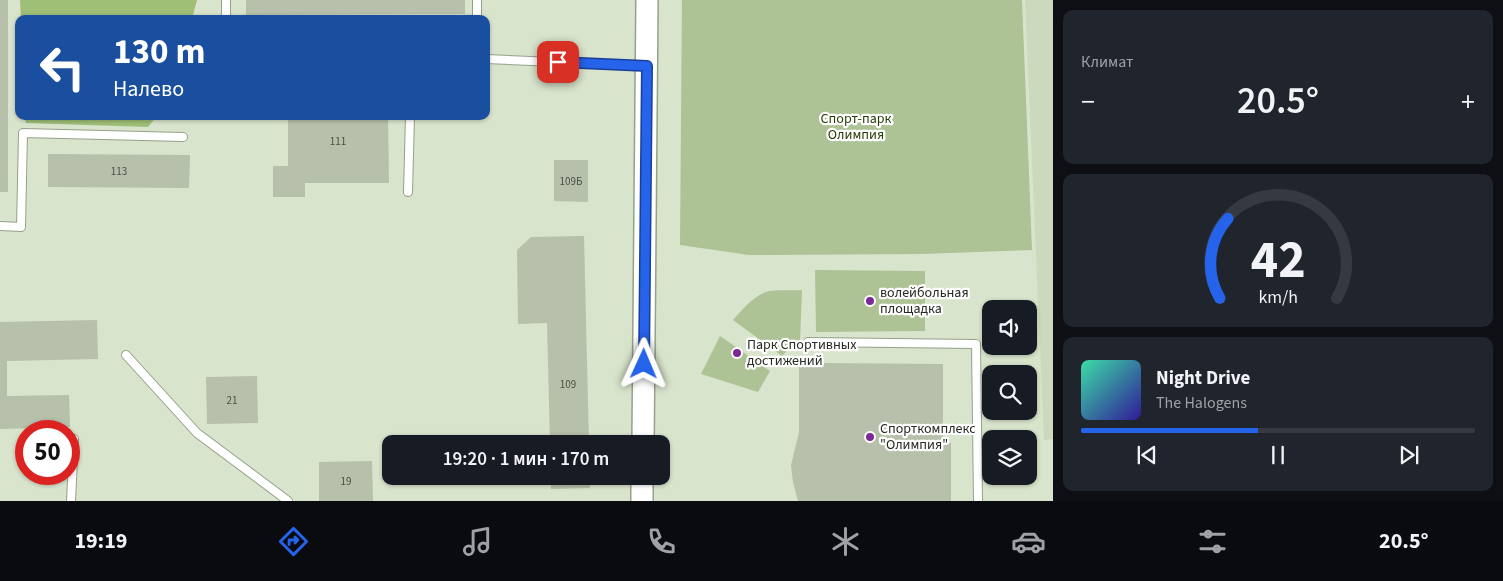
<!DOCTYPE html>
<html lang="ru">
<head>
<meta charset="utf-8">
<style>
  body { margin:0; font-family:"Source Sans 3",sans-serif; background:#20242c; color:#f1f3f6; height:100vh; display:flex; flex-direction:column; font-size:19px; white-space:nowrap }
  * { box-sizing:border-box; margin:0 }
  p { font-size:16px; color:#9ea1a6 }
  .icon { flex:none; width:28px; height:28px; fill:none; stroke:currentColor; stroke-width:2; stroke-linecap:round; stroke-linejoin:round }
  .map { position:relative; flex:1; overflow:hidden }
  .side { display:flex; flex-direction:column; gap:10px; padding:10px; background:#0d0f14; width:450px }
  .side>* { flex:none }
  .banner { position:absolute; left:15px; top:15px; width:475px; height:105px; border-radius:10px; box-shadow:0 1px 4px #0004; background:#1a4fa0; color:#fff; overflow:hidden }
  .controls { position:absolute; left:982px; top:300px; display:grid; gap:10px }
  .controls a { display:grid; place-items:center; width:55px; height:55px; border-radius:10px; background:#171b24; box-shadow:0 1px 4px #0004; font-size:25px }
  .speed { position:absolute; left:15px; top:420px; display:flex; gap:10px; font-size:25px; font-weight:700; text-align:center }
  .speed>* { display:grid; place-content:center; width:65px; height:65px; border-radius:50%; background:#171b24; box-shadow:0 1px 4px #0004; line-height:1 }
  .speed .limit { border:8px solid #d22; background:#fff; color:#111 }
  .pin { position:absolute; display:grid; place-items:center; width:42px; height:42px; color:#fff; margin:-21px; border-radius:10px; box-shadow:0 2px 8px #0006 }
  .me { position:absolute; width:55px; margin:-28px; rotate:1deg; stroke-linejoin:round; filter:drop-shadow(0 0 4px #0008) }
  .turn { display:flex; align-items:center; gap:18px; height:105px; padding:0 15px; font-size:22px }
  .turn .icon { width:65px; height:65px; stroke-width:2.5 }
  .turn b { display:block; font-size:35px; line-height:42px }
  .big { font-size:38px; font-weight:600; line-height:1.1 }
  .side .tile { flex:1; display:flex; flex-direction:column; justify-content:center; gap:8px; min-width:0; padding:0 18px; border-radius:10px; background:#20242c }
  .side .dial { align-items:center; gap:0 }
  .dial svg { height:130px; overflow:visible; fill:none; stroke:#363941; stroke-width:7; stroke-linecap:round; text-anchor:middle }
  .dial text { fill:#f1f3f6; stroke:none }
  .song { display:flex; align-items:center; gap:15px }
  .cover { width:60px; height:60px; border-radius:8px; background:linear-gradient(135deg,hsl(160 70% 55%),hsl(250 70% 35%)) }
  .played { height:5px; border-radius:2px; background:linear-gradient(90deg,#2563eb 45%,#363941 45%) }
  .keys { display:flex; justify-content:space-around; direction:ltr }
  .heat { display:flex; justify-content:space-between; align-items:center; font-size:28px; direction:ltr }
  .trip { position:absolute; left:382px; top:435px; width:288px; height:50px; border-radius:10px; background:#171b24; box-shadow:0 1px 4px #0004; font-weight:600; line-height:50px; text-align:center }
  .dock { display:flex; height:80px; justify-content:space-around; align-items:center; background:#090b0e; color:#9ea1a6 }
  .dock .icon { width:35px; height:35px }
  .dock .selected { color:#2563eb }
  .dock b { font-size:22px; color:#f1f3f6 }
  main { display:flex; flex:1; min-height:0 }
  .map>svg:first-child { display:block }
</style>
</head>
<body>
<main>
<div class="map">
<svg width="1053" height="501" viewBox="0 0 1053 501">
  <rect width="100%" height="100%" fill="#d9e4cc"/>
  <path fill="#ccd9bc" d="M1025 0H1053V439L1044 440Z"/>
  <path fill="#adc295" d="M682 0H1022L1032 250 922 254 749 255 680 245Z
    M815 270 925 271V331L816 332Z
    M802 290 800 342 789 349 782 356 733 320C742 310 753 297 766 292 774 289 792 291 802 290Z
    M720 336 770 371 758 392 701 374Z"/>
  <path fill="#9fbf77" d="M20 0H197L192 19H21Z
    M25 116H157L148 127 26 123Z"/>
  <path fill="#b6c0aa" d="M0 0H8V192H0Z
    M246 0H465V14L246 15Z
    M288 116H388L389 183H305V197H273V166H288Z
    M48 154 190 155 189 188 48 187Z
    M554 160H588V202L554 201Z
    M584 236 589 444H550L547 323 518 324 517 250 531 237Z
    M97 320 98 359 7 361V396L69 395 70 427 0 429V322Z
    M822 363 943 364V443H951V501H798L793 482 791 465 799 432V367H821Z
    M257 376 258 423 207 424 206 377Z
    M372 461 373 501H319V462Z
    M551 476H590V488L551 489Z"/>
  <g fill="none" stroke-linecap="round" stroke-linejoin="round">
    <g stroke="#96a08a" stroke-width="10">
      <path id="service" d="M226 0V19
        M477 19V0
        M486 59 644 66
        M408 192 410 116
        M0 226 21 227 23 133 183 137
        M808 342 976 344 978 501
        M126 355 197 433 288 501
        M71 501 74 439"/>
    </g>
    <g stroke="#96a08a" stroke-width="24">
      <path id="secondary" d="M643 444 647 0
        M642 501V476"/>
    </g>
    <use href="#service" stroke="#fff" stroke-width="8"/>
    <use href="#secondary" stroke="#fff" stroke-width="21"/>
  </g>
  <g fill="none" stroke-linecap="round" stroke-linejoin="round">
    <g stroke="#184099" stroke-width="12">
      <path id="route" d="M558 62 647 66 644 364"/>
    </g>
    <use href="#route" stroke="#2563eb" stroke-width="9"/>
  </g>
  <g fill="#7c2897" stroke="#fff" stroke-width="2">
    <circle cx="870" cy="301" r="5"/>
    <circle cx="737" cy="353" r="5"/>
    <circle cx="870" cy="437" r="5"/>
  </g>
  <g text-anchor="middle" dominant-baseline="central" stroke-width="4.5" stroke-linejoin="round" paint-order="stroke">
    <g font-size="11" fill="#4a5044">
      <text x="338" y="141">111</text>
      <text x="119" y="171">113</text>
      <text x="571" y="181">109Б</text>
      <text x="568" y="384">109</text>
      <text x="232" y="400">21</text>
      <text x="346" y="481">19</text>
    </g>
    <g font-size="14" fill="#293d07" stroke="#fff">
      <text x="856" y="119">Спорт-парк<tspan x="856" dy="16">Олимпия</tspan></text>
    </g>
    <g font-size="14" fill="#262a22" stroke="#fff" text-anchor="start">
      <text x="880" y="293">волейбольная<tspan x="880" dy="16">площадка</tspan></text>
      <text x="747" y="345">Парк Спортивных<tspan x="747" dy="16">достижений</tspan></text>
      <text x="880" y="429">Спорткомплекс<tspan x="880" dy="16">"Олимпия"</tspan></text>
    </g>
  </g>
</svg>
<div class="controls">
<a><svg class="icon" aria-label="sound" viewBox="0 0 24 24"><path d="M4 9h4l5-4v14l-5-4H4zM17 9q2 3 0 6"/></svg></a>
<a><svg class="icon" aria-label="search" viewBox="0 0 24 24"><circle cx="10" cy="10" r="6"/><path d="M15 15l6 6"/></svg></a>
<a><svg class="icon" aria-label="layers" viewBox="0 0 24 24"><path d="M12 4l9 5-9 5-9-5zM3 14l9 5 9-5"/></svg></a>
</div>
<div class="speed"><div class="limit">50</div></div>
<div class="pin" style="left:558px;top:62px;background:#d93025"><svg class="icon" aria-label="arrive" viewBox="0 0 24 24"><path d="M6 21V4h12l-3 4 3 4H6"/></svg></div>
<svg class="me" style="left:644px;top:364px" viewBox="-20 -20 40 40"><path d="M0-17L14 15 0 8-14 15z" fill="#2563eb" stroke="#fff" stroke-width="4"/></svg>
<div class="trip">19:20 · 1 мин · 170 m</div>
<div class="banner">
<div class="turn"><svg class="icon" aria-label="left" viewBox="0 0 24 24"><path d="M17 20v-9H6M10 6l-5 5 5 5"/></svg><div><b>130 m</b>Налево</div></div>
</div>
</div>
<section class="side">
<div class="tile"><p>Климат</p>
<div class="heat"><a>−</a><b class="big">20.5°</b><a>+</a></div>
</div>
<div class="tile dial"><svg viewBox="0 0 100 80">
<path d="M14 69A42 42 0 1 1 86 69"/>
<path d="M14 69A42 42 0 0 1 19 20" stroke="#2563eb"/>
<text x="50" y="56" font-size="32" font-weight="700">42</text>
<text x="50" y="72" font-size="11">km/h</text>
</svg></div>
<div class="tile">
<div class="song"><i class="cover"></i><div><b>Night Drive</b><p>The Halogens</p></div></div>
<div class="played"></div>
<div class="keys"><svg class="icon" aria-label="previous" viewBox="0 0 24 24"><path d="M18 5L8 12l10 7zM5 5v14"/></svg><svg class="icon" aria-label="pause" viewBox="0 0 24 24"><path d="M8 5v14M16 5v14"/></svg><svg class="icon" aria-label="next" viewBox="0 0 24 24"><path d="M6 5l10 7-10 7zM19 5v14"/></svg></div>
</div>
</section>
</main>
<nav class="dock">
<b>19:19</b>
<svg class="icon selected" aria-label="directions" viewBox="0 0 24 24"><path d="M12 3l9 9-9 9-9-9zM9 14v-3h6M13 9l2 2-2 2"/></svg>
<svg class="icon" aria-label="music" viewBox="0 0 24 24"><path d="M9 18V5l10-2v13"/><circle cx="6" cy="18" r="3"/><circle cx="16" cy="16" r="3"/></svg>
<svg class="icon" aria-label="phone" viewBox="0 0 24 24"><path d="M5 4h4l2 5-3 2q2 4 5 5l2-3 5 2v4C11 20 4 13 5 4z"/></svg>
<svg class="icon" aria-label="climate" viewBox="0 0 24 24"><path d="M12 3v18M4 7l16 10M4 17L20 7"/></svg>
<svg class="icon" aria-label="car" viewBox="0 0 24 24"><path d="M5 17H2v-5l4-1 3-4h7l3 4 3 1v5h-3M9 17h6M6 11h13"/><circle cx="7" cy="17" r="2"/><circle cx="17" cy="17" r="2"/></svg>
<svg class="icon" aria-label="filters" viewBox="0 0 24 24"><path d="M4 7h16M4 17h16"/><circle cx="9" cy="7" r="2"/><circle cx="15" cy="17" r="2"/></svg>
<b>20.5°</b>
</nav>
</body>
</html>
